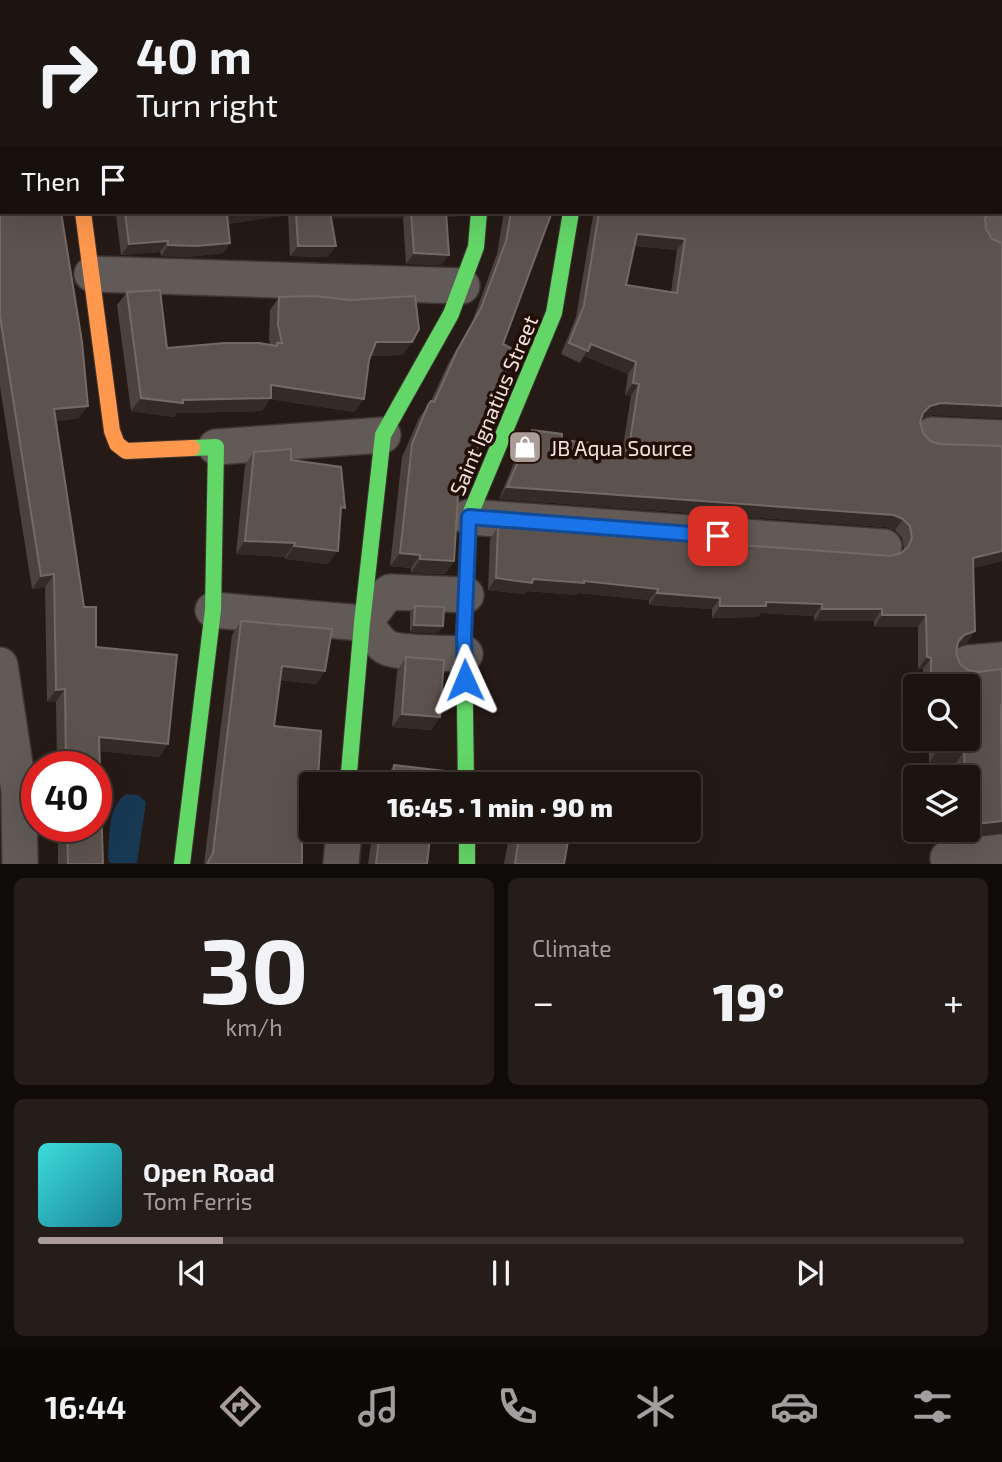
<!DOCTYPE html>
<html lang="en">
<head>
<meta charset="utf-8">
<style>
  body { margin:0; font-family:"Exo 2",sans-serif; background:#251d19; color:#f1f3f6; height:100vh; display:flex; flex-direction:column; font-size:26px; white-space:nowrap }
  * { box-sizing:border-box; margin:0 }
  p { font-size:23px; color:#a09e9f }
  .icon { flex:none; width:38px; height:38px; fill:none; stroke:currentColor; stroke-width:2; stroke-linecap:round; stroke-linejoin:round }
  .map { position:relative; height:864px; overflow:hidden }
  .panel { display:flex; flex-direction:column; gap:14px; padding:14px; background:#0f0b09; flex:1 }
  .panel>* { flex:none }
  .banner { position:absolute; left:0px; top:0px; width:1003px; height:214px; box-shadow:0 7px 28px #0002,0 0 0 2px #3a3330; background:#1c1410; color:#f1f3f6; overflow:hidden }
  .fabs { position:absolute; left:903px; top:674px; display:grid; gap:14px }
  .fabs a { display:grid; place-items:center; width:77px; height:77px; border-radius:7px; background:#1c1410; box-shadow:0 7px 28px #0002,0 0 0 2px #3a3330; font-size:35px }
  .speed { position:absolute; left:21px; top:751px; display:flex; gap:14px; font-size:35px; font-weight:700; text-align:center }
  .speed>* { display:grid; place-content:center; width:91px; height:91px; border-radius:50%; background:#1c1410; box-shadow:0 7px 28px #0002,0 0 0 2px #3a3330; line-height:1 }
  .speed .limit { border:10px solid #d22; background:#fff; color:#111 }
  .pin { position:absolute; display:grid; place-items:center; width:60px; height:60px; color:#fff; margin:-30px; border-radius:14px; box-shadow:0 4px 10px #0006 }
  .me { position:absolute; width:77px; margin:-38px; rotate:359deg; stroke-linejoin:round; filter:drop-shadow(0 0 5px #0008) }
  .turn { display:flex; align-items:center; gap:24px; height:147px; padding:0 21px; font-size:32px }
  .turn .icon { width:91px; height:91px; stroke-width:2.5 }
  .turn b { display:block; font-size:49px; line-height:60px }
  .then { display:flex; align-items:center; height:66px; padding:0 21px; background:#0003; gap:14px; font-size:26px }
  .big { font-size:52px; font-weight:800; line-height:1.1 }
  .panel .widget { flex:1; display:flex; flex-direction:column; justify-content:center; gap:10px; min-width:0; padding:0 24px; border-radius:10px; background:#251d19 }
  .panel .dial { align-items:center; gap:0 }
  .dial b { font-size:91px; line-height:1 }
  .song { display:flex; align-items:center; gap:21px }
  .cover { width:84px; height:84px; border-radius:10px; background:linear-gradient(135deg,hsl(180 70% 55%),hsl(190 70% 35%)) }
  .played { height:7px; border-radius:4px; background:linear-gradient(90deg,#aa9d97 20%,#3a3330 20%) }
  .keys { display:flex; justify-content:space-around; direction:ltr }
  .heat { display:flex; justify-content:space-between; align-items:center; font-size:38px; direction:ltr }
  .panel .tiles { flex:1; display:grid; gap:14px; grid-template-columns:1fr 1fr }
  .widget:last-child { grid-column:span 2 }
  .trip { position:absolute; left:299px; top:772px; width:402px; height:70px; border-radius:7px; background:#1c1410; box-shadow:0 7px 28px #0002,0 0 0 2px #3a3330; font-weight:800; line-height:70px; text-align:center }
  .tab-bar { display:flex; height:112px; justify-content:space-around; align-items:center; background:#0b0806; color:#a09e9f }
  .tab-bar .icon { width:49px; height:49px }
  .tab-bar .selected { color:#aa9d97 }
  .tab-bar b { font-size:32px; color:#f1f3f6 }
  .map>svg:first-child { display:block }
</style>
</head>
<body>
<div class="map">
<svg width="1002" height="864" viewBox="0 0 1002 864">
  <rect width="100%" height="100%" fill="#251a15"/>
  <path fill="#183954" d="M126 794 138 795 146 802 137 863H110L108 857C110 834 107 808 126 794Z"/>
  <g fill="none" stroke-linecap="round" stroke-linejoin="round">
    <g stroke="#3f3632" stroke-width="38">
      <path id="street" d="M48 0V2
        M192 0V2
        M442 2V0
        M997 235 1002 213
        M92 274 462 286
        M932 435 1002 438
        M216 447 383 435
        M469 517 884 547
        M213 610 362 623C372 629 376 641 386 647 398 654 448 653 465 654
        M362 623C374 615 378 600 390 592L466 595
        M968 663 1002 660
        M0 665 19 791 20 864
        M948 858 1002 852
        M341 864 344 830"/>
    </g>
    <g stroke="#3f3632" stroke-width="18">
      <path id="fast" d="M592 0V2
        M348 784 362 623 383 435 451 314 476 247 479 212
        M466 784 464 637 469 517 554 313 571 212
        M467 830V864
        M182 864 213 610 216 447 192 448"/>
    </g>
    <g stroke="#3f3632" stroke-width="18">
      <path id="slow" d="M83 212 112 431 117 444 126 451 192 448"/>
    </g>
    <use href="#street" stroke="#625a56" stroke-width="35"/>
    <use href="#fast" stroke="#63d668" stroke-width="16"/>
    <use href="#slow" stroke="#ff974d" stroke-width="16"/>
  </g>
  <path fill="#4b423d" fill-rule="evenodd" d="M477 0H577V2H477Z
    M0 72 2 212 79 418 56 421 84 607 96 647 168 744 159 757 100 751 103 864H58V826H96V766H57L56 702H47L45 587 32 589 0 387Z
    M104 212H458L454 217H446L441 265 406 264 403 218H331L328 257 290 256 288 215 228 224 230 243 223 253 188 257 161 256 160 252 121 255 116 215 106 216Z
    M504 212H552L503 344 486 418 458 496 454 561 445 574 411 573V568L390 566 402 457 419 418 431 401 448 364 472 322 497 254Z
    M592 212H988L985 219 986 229 992 239 1002 243V418L933 415 922 418 920 422 923 433 930 441 939 444 1002 446V561L973 568 967 643 957 646 956 653 960 664 1001 712 1000 832 958 837V830H968V777H956V763H929V738H968V686H923V669H918V627H874V621H814V616L760 613 758 617 712 618V609L649 605V600L578 593 576 595 527 591 524 594 488 590 490 539 498 527 891 556 901 553 904 549 902 538 895 530 885 527 499 499 523 441 532 430 562 440 623 446 631 396 625 395 628 374 584 356 580 363 561 354 576 317 593 216ZM635 246 677 250 671 292 626 285Z
    M127 292 167 348 270 345 269 338 270 310 279 297 403 355 371 356 369 360 364 399 354 412 270 399 262 411 176 413 174 417 131 411 117 305Z
    M254 452 291 460 340 514 328 564 285 559V557L236 554 245 465Z
    M415 606 438 633 410 632V613Z
    M241 621 325 671 316 684 280 680 274 726 309 791 302 836V864H204L232 635Z
    M406 657 440 717 431 730 392 727 397 671Z
    M394 765 452 784H384L385 778Z
    M376 830H431L427 864H368L372 836Z
    M514 830H570L564 864H504L509 837Z"/>
  <path fill="#352b26" d="M109 212H118L116 215 106 216Z
    M245 212H290L288 215 219 225 227 214Z
    M327 212H407L403 218H322Z
    M442 212H458L454 217H438Z
    M637 234 685 239 677 250 629 245Z
    M168 241 160 252 121 255 129 244Z
    M230 243 223 253 188 257 161 256 168 245Z
    M298 246H336L328 257 290 256Z
    M414 253 449 255 441 265 406 264Z
    M376 342H412L403 355 367 356Z
    M591 344 636 362 628 374 584 356Z
    M633 383 639 384 631 396 625 395Z
    M271 385 364 399 354 412 270 399 262 411 176 413 174 417 131 411 141 398 183 400Z
    M941 403 1002 406V418L933 415 922 418 915 425 923 413 930 406Z
    M88 406 79 418 45 422 54 409Z
    M507 487 894 515 903 519 895 530 885 527 499 499Z
    M245 541 295 543 285 557 236 554Z
    M294 546 338 551 328 564 285 559Z
    M1002 551V561L965 570 973 558Z
    M400 553 420 555 411 568 390 566Z
    M420 559 454 561 445 574 411 573Z
    M54 574 45 587 32 589 41 576Z
    M496 578 584 581 658 589 649 600 578 593 576 595 527 591 524 594 488 590Z
    M657 593 720 598 712 609 649 605Z
    M766 602 822 604 814 616 760 613 758 617 712 618 720 606Z
    M822 609H882L874 621H814Z
    M882 615H926L918 627H874Z
    M414 625 443 626 438 633 410 632Z
    M975 631 967 643 956 647 950 654 964 635Z
    M927 657 931 658 923 669H918Z
    M282 666 325 671 316 684 273 679Z
    M65 689 56 702H47L56 690Z
    M402 714 440 717 431 730 392 727Z
    M99 737 168 744 159 757 90 750Z
    M937 751H964L956 763H929Z
    M310 778 318 779 314 784H312V788L309 792Z
    M1002 821V833L958 837 963 830H968V825Z"/>
  <path fill="#5d534e" stroke="#746a65" stroke-width="2" fill-rule="evenodd" d="M385 0H407V2H376Z
    M488 0H577V2H488Z
    M660 0H695L696 2H660Z
    M739 0H853V2H739Z
    M919 0H1002V184L1001 185V2H918Z
    M1 71 2 212H61L82 342 88 406 54 409 84 607H96V647L177 655 168 744 99 737 103 864H68L67 826H96V766H66L65 689 56 690 54 574 41 576 0 316V72Z
    M125 212H245L227 214 230 243 196 246 168 245V241L129 244Z
    M296 212H330L336 246H298Z
    M411 212H446L449 255 414 253Z
    M511 212H552L503 344 515 350 486 418 489 419 458 496 454 561 420 559V555L400 553 412 444 428 405 431 401 434 402 457 351 481 308 506 241Z
    M599 212H988L985 219 986 229 992 239 1002 243V406L941 403 930 406 923 413 920 422 923 433 930 441 939 444 1002 446V551L973 558 975 631 964 635 958 642 956 653 960 664 968 670 978 672 1002 669V706H1001L1002 821 968 825V777H965L964 751H937V738H968V686H931V658L927 657 926 615H882V609H822V604L766 602V606H720V598L657 593 658 589 584 581V583L533 579 532 583 496 578 498 527 891 556 901 553 908 547 912 538 910 526 903 519 894 515 507 487 532 430 562 434V440L629 447 639 384 633 383 636 362 591 344 588 351 569 343 584 305ZM637 234 685 239 677 293 626 285Z
    M160 290 167 348 225 343H259L277 346V343H282L278 325 279 297 315 296 350 300 415 296 419 329 412 342H376L369 360 364 399 271 385V398L183 400V403L141 398 127 292Z
    M291 449V460L341 467 345 508 341 507 338 551 294 546 295 543 245 541 254 452Z
    M415 606 444 607 443 626 414 625Z
    M241 621 332 629 325 671 282 666 274 726 321 731 318 779 310 778 307 830H302V864H207L213 853Z
    M406 657 444 660 440 717 402 714Z
    M394 765 453 772 452 784H392Z
    M380 830H431L427 864H376Z
    M520 830H570L564 864H515Z"/>
  <g fill="none" stroke-linecap="round" stroke-linejoin="round">
    <g stroke="#114b97" stroke-width="18">
      <path id="route" d="M465 680 464 637 469 517 718 536"/>
    </g>
    <use href="#route" stroke="#1a73e8" stroke-width="12"/>
  </g>
  <defs>
    <g id="shop-square" transform="scale(1.75)"><rect x="-9" y="-9" width="18" height="18" rx="4" fill="#aa9d97" stroke="#210f07"/><path d="M-5-2.5h2.3a2.7 3.5 0 0 1 5.4 0H5L5.5 6h-11ZM-1.5-2.5h3a1.5 2.3 0 0 0-3 0Z" fill="#fff"/></g>
  </defs>
  <g fill-rule="evenodd">
    <use href="#shop-square" x="525" y="447"/>
  </g>
  <g text-anchor="middle" dominant-baseline="central" stroke-width="7" stroke-linejoin="round" paint-order="stroke">
    <g font-size="21" fill="#f1e3dd" stroke="#210f07">
      <text transform="translate(493 405) rotate(-67)">Saint Ignatius Street</text>
    </g>
    <g font-size="21" fill="#f1e3dd" stroke="#210f07" text-anchor="start">
      <text x="550" y="447">JB Aqua Source</text>
    </g>
  </g>
</svg>
<div class="fabs">
<a><svg class="icon" aria-label="search" viewBox="0 0 24 24"><circle cx="10" cy="10" r="6"/><path d="M15 15l6 6"/></svg></a>
<a><svg class="icon" aria-label="layers" viewBox="0 0 24 24"><path d="M12 4l9 5-9 5-9-5zM3 14l9 5 9-5"/></svg></a>
</div>
<div class="speed"><div class="limit">40</div></div>
<div class="pin" style="left:718px;top:536px;background:#d93025"><svg class="icon" aria-label="arrive" viewBox="0 0 24 24"><path d="M6 21V4h12l-3 4 3 4H6"/></svg></div>
<svg class="me" style="left:465px;top:680px" viewBox="-20 -20 40 40"><path d="M0-17L14 15 0 8-14 15z" fill="#1a73e8" stroke="#fff" stroke-width="4"/></svg>
<div class="trip">16:45 · 1 min · 90 m</div>
<div class="banner">
<div class="turn"><svg class="icon" aria-label="right" viewBox="0 0 24 24"><path d="M7 20v-9h11M14 6l5 5-5 5"/></svg><div><b>40 m</b>Turn right</div></div>
<div class="then">Then<svg class="icon" aria-label="arrive" viewBox="0 0 24 24"><path d="M6 21V4h12l-3 4 3 4H6"/></svg></div>
</div>
</div>
<section class="panel">
<div class="tiles">
<div class="widget dial"><b>30</b><p>km/h</p></div>
<div class="widget"><p>Climate</p>
<div class="heat"><a>−</a><b class="big">19°</b><a>+</a></div>
</div>
<div class="widget">
<div class="song"><i class="cover"></i><div><b>Open Road</b><p>Tom Ferris</p></div></div>
<div class="played"></div>
<div class="keys"><svg class="icon" aria-label="previous" viewBox="0 0 24 24"><path d="M18 5L8 12l10 7zM5 5v14"/></svg><svg class="icon" aria-label="pause" viewBox="0 0 24 24"><path d="M8 5v14M16 5v14"/></svg><svg class="icon" aria-label="next" viewBox="0 0 24 24"><path d="M6 5l10 7-10 7zM19 5v14"/></svg></div>
</div>
</div>
</section>
<nav class="tab-bar">
<b>16:44</b>
<svg class="icon selected" aria-label="directions" viewBox="0 0 24 24"><path d="M12 3l9 9-9 9-9-9zM9 14v-3h6M13 9l2 2-2 2"/></svg>
<svg class="icon" aria-label="music" viewBox="0 0 24 24"><path d="M9 18V5l10-2v13"/><circle cx="6" cy="18" r="3"/><circle cx="16" cy="16" r="3"/></svg>
<svg class="icon" aria-label="phone" viewBox="0 0 24 24"><path d="M5 4h4l2 5-3 2q2 4 5 5l2-3 5 2v4C11 20 4 13 5 4z"/></svg>
<svg class="icon" aria-label="climate" viewBox="0 0 24 24"><path d="M12 3v18M4 7l16 10M4 17L20 7"/></svg>
<svg class="icon" aria-label="car" viewBox="0 0 24 24"><path d="M5 17H2v-5l4-1 3-4h7l3 4 3 1v5h-3M9 17h6M6 11h13"/><circle cx="7" cy="17" r="2"/><circle cx="17" cy="17" r="2"/></svg>
<svg class="icon" aria-label="filters" viewBox="0 0 24 24"><path d="M4 7h16M4 17h16"/><circle cx="9" cy="7" r="2"/><circle cx="15" cy="17" r="2"/></svg>
</nav>
</body>
</html>
